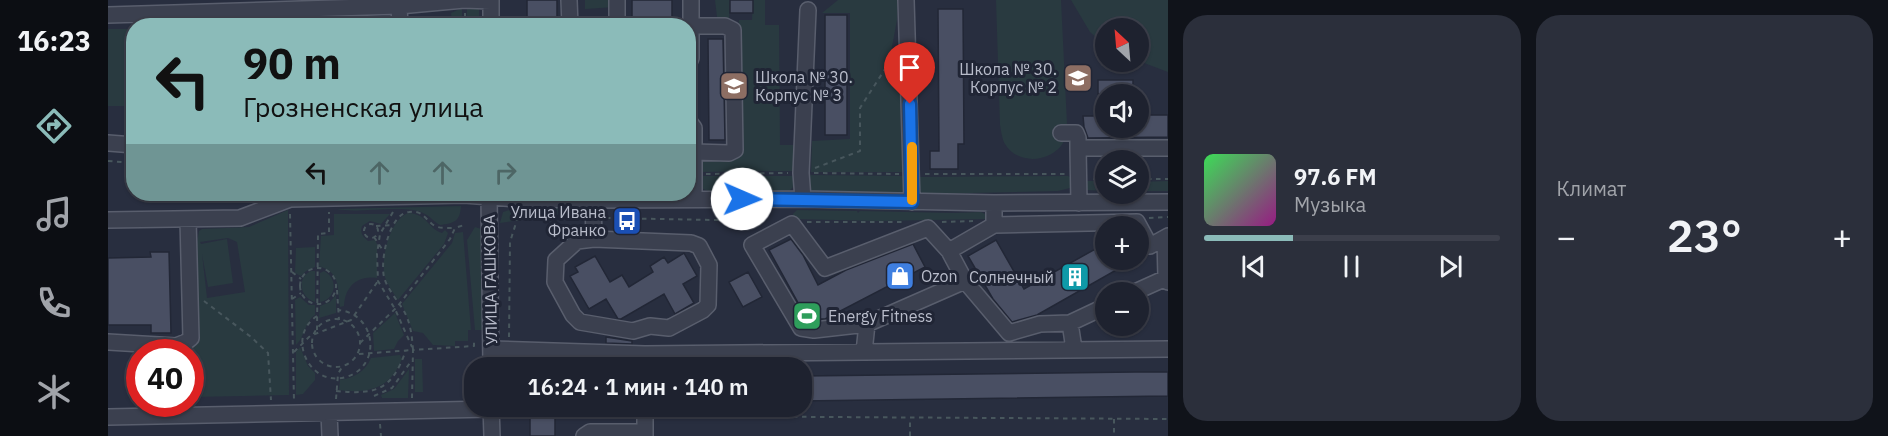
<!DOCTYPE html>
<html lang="ru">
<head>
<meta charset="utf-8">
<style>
  body { margin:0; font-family:"IBM Plex Sans",sans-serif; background:#2b2f3b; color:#f1f3f6; height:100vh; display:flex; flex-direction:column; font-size:22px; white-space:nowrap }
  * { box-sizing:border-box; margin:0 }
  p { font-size:20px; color:#a1a4aa }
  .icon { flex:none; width:33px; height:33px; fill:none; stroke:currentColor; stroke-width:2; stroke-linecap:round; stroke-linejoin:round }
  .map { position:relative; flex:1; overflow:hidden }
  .side { display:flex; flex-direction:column; gap:15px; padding:15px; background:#10131a; width:720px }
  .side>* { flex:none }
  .guide { position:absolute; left:18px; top:18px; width:570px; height:183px; border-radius:24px; box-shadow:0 2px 4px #0004,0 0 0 2px #3c3f4b; background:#8bbbb9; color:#111; overflow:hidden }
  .needle { width:39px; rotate:334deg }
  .buttons { position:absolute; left:987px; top:18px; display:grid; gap:12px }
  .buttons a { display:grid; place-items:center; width:54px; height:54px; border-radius:50%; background:#1e222f; box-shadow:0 2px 4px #0004,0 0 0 2px #3c3f4b; font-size:30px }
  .speed { position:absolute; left:18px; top:339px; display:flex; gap:12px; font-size:30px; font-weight:700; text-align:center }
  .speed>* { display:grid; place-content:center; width:78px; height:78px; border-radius:50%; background:#1e222f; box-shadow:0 2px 4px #0004,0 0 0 2px #3c3f4b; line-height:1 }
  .speed .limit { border:9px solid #d22; background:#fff; color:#111 }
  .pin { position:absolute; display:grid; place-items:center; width:51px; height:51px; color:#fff; margin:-62px -26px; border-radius:50% 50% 50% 0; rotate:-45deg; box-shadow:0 0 6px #0007 }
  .pin .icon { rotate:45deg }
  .me { position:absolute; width:66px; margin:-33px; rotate:91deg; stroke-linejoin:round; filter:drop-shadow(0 0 4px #0008) }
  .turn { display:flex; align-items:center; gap:21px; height:126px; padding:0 18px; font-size:27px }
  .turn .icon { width:78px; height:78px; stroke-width:2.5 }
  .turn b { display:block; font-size:42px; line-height:51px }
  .lanes { display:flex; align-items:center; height:57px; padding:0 18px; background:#0003; justify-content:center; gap:30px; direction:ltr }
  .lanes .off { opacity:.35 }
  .big { font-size:45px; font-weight:600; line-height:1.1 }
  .side .widget { flex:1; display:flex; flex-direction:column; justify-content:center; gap:9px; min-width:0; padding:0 21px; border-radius:24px; background:#2b2f3b }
  .song { display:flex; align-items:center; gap:18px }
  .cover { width:72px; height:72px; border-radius:9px; background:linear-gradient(135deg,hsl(130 70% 55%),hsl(310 70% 35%)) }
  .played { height:6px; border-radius:3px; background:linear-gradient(90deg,#8bbbb9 30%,#3c3f4b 30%) }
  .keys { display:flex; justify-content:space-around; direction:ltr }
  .heat { display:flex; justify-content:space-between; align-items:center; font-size:33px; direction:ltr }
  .side .tiles { flex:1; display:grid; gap:15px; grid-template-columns:repeat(2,1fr) }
  .trip { position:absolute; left:356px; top:357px; width:348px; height:60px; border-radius:24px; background:#1e222f; box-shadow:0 2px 4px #0004,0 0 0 2px #3c3f4b; font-weight:600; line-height:60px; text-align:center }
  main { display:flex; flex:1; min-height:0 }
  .menu { display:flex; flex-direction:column; width:108px; justify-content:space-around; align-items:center; background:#0c0e13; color:#a1a4aa }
  .menu .icon { width:42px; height:42px }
  .menu .selected { color:#8bbbb9 }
  .menu b { font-size:27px; color:#f1f3f6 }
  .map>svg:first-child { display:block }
</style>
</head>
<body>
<main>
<nav class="menu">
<b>16:23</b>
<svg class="icon selected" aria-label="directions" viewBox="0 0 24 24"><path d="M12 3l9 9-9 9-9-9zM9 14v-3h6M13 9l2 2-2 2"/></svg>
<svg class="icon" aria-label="music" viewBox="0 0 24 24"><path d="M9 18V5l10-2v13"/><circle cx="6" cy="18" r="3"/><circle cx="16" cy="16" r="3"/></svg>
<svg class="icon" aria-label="phone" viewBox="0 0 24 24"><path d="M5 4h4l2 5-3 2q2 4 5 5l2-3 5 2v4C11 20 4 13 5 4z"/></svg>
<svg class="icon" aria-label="climate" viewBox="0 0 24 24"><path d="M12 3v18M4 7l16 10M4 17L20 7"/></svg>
</nav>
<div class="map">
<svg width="1060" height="436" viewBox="0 0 1060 436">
  <rect width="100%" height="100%" fill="#282e3f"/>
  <path fill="#293a40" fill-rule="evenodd" d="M477 0H506V7L477 9Z
    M607 0H622L621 21H614L609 17Z
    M645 0H657V25H671L672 145H687L688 171 589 172 590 161 601 156H631L630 29 631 20H644Z
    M730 0H790L789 20 782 57 797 62 802 172H703L704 141 742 139V13H714Z
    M888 0H953L959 124C958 129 957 138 955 143 943 163 909 165 897 144 894 139 893 130 892 125Z
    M963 0H1060V72L1031 61 1030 28H998L997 45 982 32Z
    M359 5 371 8V25H359Z
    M354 8V25H344L343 13Z
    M226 13 228 25H198L208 18Z
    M0 29H25V106H0Z
    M698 175 802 176 796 192 794 193 703 191 700 190Z
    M589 176H687L688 184 681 191H600L593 188Z
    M960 176 964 178 962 188 950 191 817 194 810 191 809 177Z
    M976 181H997V191L979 190Z
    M1060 181V191H1031V182Z
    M353 206C352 222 346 223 332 225 326 222 323 217 317 214 301 203 249 214 229 209Z
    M407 208 406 221 392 223 395 212Z
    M411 208H453L457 214 412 217Z
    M180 210 181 395 83 397 82 352H39V350L79 347 85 243 89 242 91 231 94 229 141 227ZM120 238 129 242 137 292 99 298 94 254 100 287 125 283 119 239 93 244 92 242Z
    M689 210 749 211 750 213 752 211 846 213 873 212 877 214 879 219 769 221 685 219V214Z
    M300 213C320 214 319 228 334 233L337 230 340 233 336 244 290 300C285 292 278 283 276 274 274 256 281 221 300 213Z
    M226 214H282L273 224 262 221 254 226C252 233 254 236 260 241L267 240 269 244V278C249 275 237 287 236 306L232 307C229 287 233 273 211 266L213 236 226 235Z
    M367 227 373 229 375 330H367L359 240Z
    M355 232 363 330H360V341H347V346L325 345 315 333 305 331 294 304 344 243 347 233Z
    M207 247V267L198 271 193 276 187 273 188 248Z
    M203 271H207V302C192 298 188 278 203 271Z
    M216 271C231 279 228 299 212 302V273Z
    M228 295V313L211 318 212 306 222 302Z
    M192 297 201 305H207V315C196 323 197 337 188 345L187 300Z
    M287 313 296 335 290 341 286 349 266 351 265 333Z
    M192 347 200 366 207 373V380L195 394 188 395V352Z
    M292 355 294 359C282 389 260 394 231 390L232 380C246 378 257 372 263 358Z
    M307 359H314L315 392H307Z
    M301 369 300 398H274L273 395 286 389Z"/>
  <path fill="#494f63" stroke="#222736" stroke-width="1.5" d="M419 0H449V26H419Z
    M524 0H564V26H524Z
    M622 0H645V13H622Z
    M830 9H855L856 144H850V169H822V151H831Z
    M717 15H739V135H717Z
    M600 39H615L617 140H601Z
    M990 80H1025V94H990Z
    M1030 115H1060V137L980 138 976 127 975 116H998V128H1030Z
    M683 239 695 255 710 285 738 270 805 244 817 267 717 319H699L661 250Z
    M888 240 916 289 998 243V260H1026L929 315 904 322 885 299 860 256Z
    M42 252H61L63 333H43V325H0V258L43 257Z
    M576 253 589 276 575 284 586 303 567 314 556 294 513 319H510L498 299 481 309 462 276 470 272 467 267 487 256 502 282 514 275 521 287 545 272 542 266 556 257 560 263Z
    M640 272 654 297 635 307 621 282Z
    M498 337 524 341V344L498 343Z
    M1027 372H1060V396L693 401V376Z
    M422 408 447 409V436H422Z"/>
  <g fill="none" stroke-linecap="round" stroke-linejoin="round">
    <g stroke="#595e6d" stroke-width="18">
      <path id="minor" d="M383 0V26
        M461 0 462 26
        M798 0 804 202
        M291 6 292 26
        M0 15 291 6 356 0 383 1
        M52 26 62 23H169L177 26
        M509 26V0
        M580 65 583 58V0
        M580 120 586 128V152L621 153 627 150 625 30 617 26H583
        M953 133H968L970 138V148
        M0 143 26 145
        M381 194 383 368
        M695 199 693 173 700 10
        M485 200 486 239 583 243 591 246 601 265 600 305 595 310 561 328 542 326 525 331 472 322 465 315 447 282 448 260 469 241 486 239
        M586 200V152
        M971 203 970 148H1060
        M0 220 132 218 182 199 356 195 409 199 485 200 695 199 886 203 1060 202
        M886 225 1029 222 1042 246 1060 236
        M1057 238 1058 278 1060 282
        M841 251 886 225V203
        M1027 292 1058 278
        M759 324 706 330 693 328 644 245 684 224 717 268 820 228 841 251 857 281 901 333 932 324 962 323
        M0 342 68 346 78 342 83 338 80 219
        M383 349 537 354 1060 349
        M966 349 962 323 998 306
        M756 352 759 324 857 281
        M383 406 384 436
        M537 406V436
        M221 413 222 436
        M0 417 383 409
        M476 436 482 432H537"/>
    </g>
    <path stroke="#48575d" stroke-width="2" stroke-dasharray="4.5 4.5" stroke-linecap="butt" d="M357 13V26
      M0 161 26 163
      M707 168 752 151V108L786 55
      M706 173 791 174
      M598 174 680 173
      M817 174H959
      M985 179H998
      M1030 179H1060
      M285 212 272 234 269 254 270 281 287 309 304 347
      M182 214 186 401
      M498 218 658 221
      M1041 218 1060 217
      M409 220 472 217
      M699 222H796
      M834 222 865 221
      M256 231a7 7 0 1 1 14 0a7 7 0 1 1-14 0Z
      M268 226 285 225
      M266 237 276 252
      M192 286a18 18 0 1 1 36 0a18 18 0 1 1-36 0Z
      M184 272 193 279
      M229 290 231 320
      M184 299 193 293
      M96 301 143 337 160 353 163 400
      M209 316C177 337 202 388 238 377 275 366 268 313 230 310
      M204 343a24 24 0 1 1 48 0a24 24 0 1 1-48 0Z
      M209 330 210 234 221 233V212
      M401 337 402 242 408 223 409 212
      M252 343 289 307 342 239 347 228 356 225
      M305 350C304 337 303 325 297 313 291 302 279 289 276 277 272 260 281 214 301 212 313 210 316 217 324 224 330 229 339 228 347 228
      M186 352 202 336 243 320 270 281
      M251 354 305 350
      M228 391C269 395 284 390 298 350
      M266 396 284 388 304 360
      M304 398 305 350 366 346V339
      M228 399 230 374 234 367
      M550 416 1060 419
      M1006 419V436
      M272 424 273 436
      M802 436V418"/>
    <use href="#minor" stroke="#3b404f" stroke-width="15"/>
  </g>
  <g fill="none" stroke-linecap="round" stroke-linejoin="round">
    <g stroke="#114b97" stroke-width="15">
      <path id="route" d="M634 199 804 202 802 104"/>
    </g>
    <use href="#route" stroke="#1a73e8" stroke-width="10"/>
    <path stroke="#f59e0b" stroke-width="10" d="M804 147V200"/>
  </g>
  <defs>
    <g id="school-square" transform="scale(1.5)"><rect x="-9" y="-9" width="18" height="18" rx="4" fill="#8d6e63" stroke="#202535"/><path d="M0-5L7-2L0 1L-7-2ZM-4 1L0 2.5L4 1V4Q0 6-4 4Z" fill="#fff"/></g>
    <g id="bus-square" transform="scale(1.5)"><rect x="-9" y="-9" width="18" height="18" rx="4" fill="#1a4fb4" stroke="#202535"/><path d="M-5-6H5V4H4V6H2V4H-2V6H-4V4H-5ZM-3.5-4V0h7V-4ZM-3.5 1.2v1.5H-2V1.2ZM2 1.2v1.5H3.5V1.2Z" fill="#fff"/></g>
    <g id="shop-square" transform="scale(1.5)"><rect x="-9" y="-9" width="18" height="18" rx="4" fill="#3f7fe0" stroke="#202535"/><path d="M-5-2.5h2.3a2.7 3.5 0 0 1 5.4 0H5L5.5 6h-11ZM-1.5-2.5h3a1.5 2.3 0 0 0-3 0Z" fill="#fff"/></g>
    <g id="building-square" transform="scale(1.5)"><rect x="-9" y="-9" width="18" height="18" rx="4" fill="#0f9aa8" stroke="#202535"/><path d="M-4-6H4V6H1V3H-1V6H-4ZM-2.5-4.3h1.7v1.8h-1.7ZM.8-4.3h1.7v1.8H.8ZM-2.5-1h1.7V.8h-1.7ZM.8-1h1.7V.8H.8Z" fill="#fff"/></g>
    <g id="stadium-square" transform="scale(1.5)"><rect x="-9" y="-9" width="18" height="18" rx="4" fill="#2e9e5b" stroke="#202535"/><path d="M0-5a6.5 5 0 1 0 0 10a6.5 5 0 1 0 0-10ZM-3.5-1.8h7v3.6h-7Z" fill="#fff"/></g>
  </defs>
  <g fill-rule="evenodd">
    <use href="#school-square" x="970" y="78"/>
    <use href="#school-square" x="626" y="86"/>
    <use href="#bus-square" x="519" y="221"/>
    <use href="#shop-square" x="792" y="276"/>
    <use href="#building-square" x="967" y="277"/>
    <use href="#stadium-square" x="699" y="316"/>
  </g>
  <g text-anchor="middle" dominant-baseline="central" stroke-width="6" stroke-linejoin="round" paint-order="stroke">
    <g font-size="16" fill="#b8bcca" stroke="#202535" text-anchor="end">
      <text x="949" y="69">Школа № 30.<tspan x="949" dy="18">Корпус № 2</tspan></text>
      <text x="647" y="77" text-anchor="start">Школа № 30.<tspan x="647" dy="18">Корпус № 3</tspan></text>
      <text x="498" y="212">Улица Ивана<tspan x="498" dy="18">Франко</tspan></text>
      <text x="813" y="276" text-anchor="start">Ozon</text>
      <text x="946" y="277">Солнечный</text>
      <text x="720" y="316" text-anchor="start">Energy Fitness</text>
    </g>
    <g font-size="16" fill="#b8bcca" stroke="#202535">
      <text transform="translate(382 280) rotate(-91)">УЛИЦА ГАШКОВА</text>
    </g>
  </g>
</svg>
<div class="buttons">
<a><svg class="needle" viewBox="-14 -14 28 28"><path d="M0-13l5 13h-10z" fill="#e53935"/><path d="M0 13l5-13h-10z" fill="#a1a4aa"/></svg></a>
<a><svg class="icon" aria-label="sound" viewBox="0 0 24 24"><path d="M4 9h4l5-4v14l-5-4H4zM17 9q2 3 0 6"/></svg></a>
<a><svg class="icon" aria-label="layers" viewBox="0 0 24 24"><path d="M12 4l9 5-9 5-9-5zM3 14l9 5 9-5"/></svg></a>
<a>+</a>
<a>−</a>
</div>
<div class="speed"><div class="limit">40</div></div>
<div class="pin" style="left:802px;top:104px;background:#d93025"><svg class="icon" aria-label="arrive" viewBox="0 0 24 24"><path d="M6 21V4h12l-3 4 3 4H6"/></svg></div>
<svg class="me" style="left:634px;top:199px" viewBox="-20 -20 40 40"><circle r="19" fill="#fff"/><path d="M0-13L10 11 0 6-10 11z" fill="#1a73e8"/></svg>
<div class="trip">16:24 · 1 мин · 140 m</div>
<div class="guide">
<div class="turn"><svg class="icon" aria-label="left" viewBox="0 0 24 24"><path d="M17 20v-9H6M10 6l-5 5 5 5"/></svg><div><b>90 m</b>Грозненская улица</div></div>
<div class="lanes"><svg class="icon" aria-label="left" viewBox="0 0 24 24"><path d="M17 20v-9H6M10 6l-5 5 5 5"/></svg><svg class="icon off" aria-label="ahead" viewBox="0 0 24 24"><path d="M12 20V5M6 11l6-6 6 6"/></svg><svg class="icon off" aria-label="ahead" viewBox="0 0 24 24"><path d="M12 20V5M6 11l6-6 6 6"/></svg><svg class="icon off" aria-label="right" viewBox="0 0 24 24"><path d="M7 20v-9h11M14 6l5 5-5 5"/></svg></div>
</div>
</div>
<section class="side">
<div class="tiles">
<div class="widget">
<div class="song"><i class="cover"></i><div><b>97.6 FM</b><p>Музыка</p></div></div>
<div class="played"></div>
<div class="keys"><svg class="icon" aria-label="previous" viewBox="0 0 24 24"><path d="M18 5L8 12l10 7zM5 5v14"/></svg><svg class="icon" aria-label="pause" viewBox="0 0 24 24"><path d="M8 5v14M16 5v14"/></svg><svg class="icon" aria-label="next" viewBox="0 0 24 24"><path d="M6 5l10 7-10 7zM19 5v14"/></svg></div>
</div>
<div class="widget"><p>Климат</p>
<div class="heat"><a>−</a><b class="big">23°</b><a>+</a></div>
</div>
</div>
</section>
</main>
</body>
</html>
